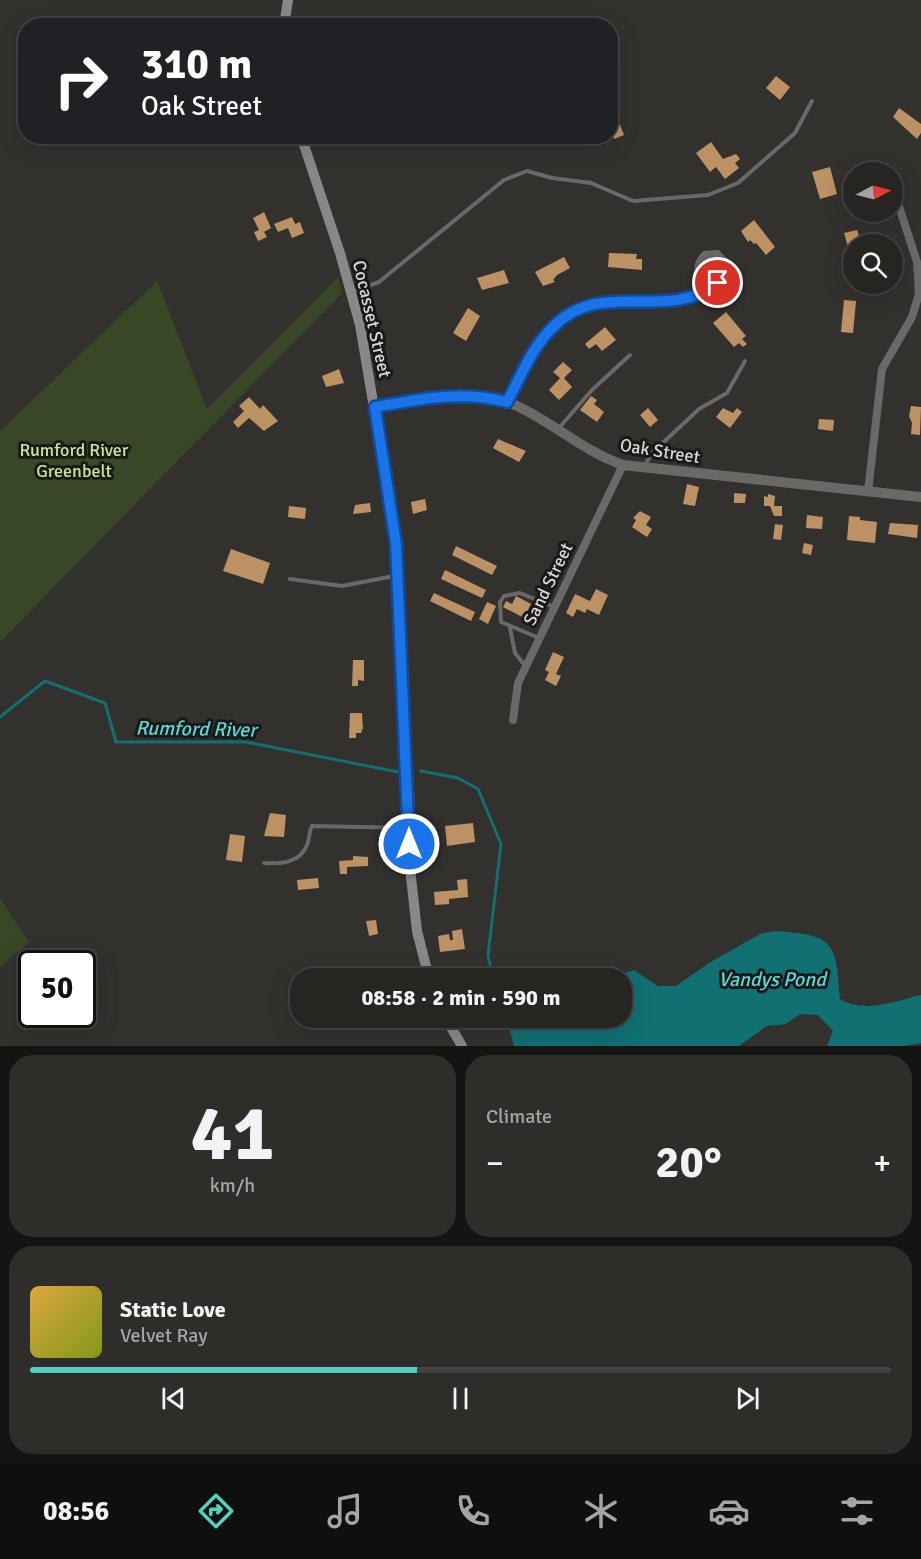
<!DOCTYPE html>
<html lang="en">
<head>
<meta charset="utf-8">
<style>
  body { margin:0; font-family:Signika,sans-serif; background:#2e2d2a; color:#f1f3f6; height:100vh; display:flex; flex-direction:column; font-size:22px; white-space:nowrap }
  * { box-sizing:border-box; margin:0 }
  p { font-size:20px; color:#a4a5a5 }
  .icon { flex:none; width:33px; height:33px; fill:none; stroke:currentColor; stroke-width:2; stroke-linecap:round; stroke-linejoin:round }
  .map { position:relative; height:1046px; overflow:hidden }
  .drawer { display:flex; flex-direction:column; gap:9px; padding:9px; background:#151413; flex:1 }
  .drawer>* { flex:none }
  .guide { position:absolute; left:18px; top:18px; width:600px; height:126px; border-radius:24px; box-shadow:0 6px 24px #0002,0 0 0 2px #424240; background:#202124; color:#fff; overflow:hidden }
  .needle { width:39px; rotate:83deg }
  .tools { position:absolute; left:843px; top:162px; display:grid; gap:12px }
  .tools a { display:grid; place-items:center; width:60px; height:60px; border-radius:50%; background:#262522; box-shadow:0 6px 24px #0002,0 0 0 2px #424240; font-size:30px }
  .speed { position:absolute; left:18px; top:950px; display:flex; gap:12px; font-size:30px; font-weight:700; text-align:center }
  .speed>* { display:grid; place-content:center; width:78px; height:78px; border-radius:50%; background:#262522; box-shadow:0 6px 24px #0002,0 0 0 2px #424240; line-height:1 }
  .speed .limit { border:3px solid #111; border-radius:9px; background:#fff; color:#111 }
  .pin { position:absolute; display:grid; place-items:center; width:51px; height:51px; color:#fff; margin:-26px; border:3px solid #fff; border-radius:50%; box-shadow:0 2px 6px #0007 }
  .me { position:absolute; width:66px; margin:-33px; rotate:0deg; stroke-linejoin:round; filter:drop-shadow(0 0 4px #0008) }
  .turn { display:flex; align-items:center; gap:21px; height:126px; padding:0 24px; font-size:27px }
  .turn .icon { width:78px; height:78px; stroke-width:2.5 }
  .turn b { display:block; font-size:42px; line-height:51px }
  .big { font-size:45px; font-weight:800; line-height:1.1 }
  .drawer .widget { flex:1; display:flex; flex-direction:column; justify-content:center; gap:9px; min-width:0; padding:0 21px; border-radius:24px; background:#2e2d2a }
  .drawer .dial { align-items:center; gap:0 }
  .dial b { font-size:78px; line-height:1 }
  .song { display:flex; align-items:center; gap:18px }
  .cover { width:72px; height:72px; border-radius:9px; background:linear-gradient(135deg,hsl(40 70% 55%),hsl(70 70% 35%)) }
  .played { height:6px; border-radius:3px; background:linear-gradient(90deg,#55cec4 45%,#424240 45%) }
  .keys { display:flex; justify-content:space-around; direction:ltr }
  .heat { display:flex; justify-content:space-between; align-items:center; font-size:33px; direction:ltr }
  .drawer .tiles { flex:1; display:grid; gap:9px; grid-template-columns:1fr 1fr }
  .widget:last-child { grid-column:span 2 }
  .trip { position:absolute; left:290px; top:968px; width:342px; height:60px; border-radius:24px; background:#262522; box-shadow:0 6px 24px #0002,0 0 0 2px #424240; font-weight:800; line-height:60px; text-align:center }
  .dock { display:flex; height:96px; justify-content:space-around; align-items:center; background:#0f0f0e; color:#a4a5a5 }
  .dock .icon { width:42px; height:42px }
  .dock .on { color:#55cec4 }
  .dock b { font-size:27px; color:#f1f3f6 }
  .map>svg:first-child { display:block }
</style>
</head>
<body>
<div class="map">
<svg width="921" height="1046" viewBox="0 0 921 1046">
  <rect width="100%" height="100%" fill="#33312e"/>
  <path fill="#384725" d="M338 277 342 293 0 642V431L157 281 207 409Z
    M0 898 29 942 0 967Z"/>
  <path fill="#107072" d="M775 931C835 935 836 942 840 999 865 1014 895 1001 921 995V1043L904 1046H827L833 1031 818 1015 800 1014 786 1024 767 1026 739 1046H514L508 1024 512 1017H621V978H611L634 970 658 986H676L709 963 760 934Z"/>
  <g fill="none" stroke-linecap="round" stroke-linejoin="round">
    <path stroke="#107072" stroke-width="3" d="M0 717 45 681 105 703 116 742H246L398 772
      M421 771 458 778 478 789 501 844 488 955 493 978"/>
  </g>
  <path fill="#bc9163" d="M776 76 790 87 780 100 766 88Z
    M899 108 921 124V133L917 139 893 117Z
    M610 117 620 125 624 135 614 139 611 130Z
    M711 142 723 159 736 154 740 159 735 163 739 168 725 179 716 167 710 172 696 153Z
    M830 167 837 194 820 199 812 172Z
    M264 212 271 228 264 232 267 237 258 241 254 232 259 230 253 218Z
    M292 217 295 224 300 222 304 233 292 238 288 228 278 232 274 224Z
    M754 220 775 247 766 255 756 243 754 244 750 240 748 242 741 231Z
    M857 230 862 244H854L853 264 844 233Z
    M609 253 637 254 636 259H642V270L608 267Z
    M564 257 570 268 557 275 553 280 555 282 543 286 535 272Z
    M504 270 509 283 482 290 477 278Z
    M844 300 856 301 853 333 841 332Z
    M468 308 480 316 466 341 453 333Z
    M726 312 746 336 742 339 747 344 743 347 739 343 734 347 713 323Z
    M605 327 616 340 602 351 596 344 589 349 585 344Z
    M563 362 572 370 564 378 572 387 559 400 549 390 560 378 553 372Z
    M339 369 344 383 326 387 322 376Z
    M591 396 597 400 594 404 604 412 597 422 580 410Z
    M249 397 260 409 263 405 278 421 264 431 249 418 238 428 233 422 244 411 239 406Z
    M911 406 921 407 920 435 911 434 912 423 909 416Z
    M648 408 658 420 650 427 640 415Z
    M723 408 733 413 737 408 742 412 730 428 716 417Z
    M819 419 834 420 833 431 818 429Z
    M498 439 526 451 519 462 493 448Z
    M687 484 699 487 695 506 683 504Z
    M734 493 746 494 745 503H734Z
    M768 494 775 496 774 506H782V516H774L770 506H764V496L768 497Z
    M425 499 427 510 413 514 411 502Z
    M370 503 371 512 353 514 355 505Z
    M289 506 306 508 305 519 288 517Z
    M640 511 651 517 646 525 652 529 647 537 632 527 636 520 633 518Z
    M807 515 823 517 822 529 806 528Z
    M849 516 860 517V520L877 522 875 543 847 540Z
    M890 523 918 525 917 538 888 534Z
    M775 524 783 525 781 540 773 539Z
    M804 543 813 545 811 555 802 553Z
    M456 546 497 566 492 575 452 555Z
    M231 549 270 563 263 584 223 571Z
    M445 570 486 590 482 598 441 579Z
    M596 589 608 595 599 615 587 609 585 613 577 609 573 617 566 613 575 594 590 601Z
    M434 593 475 612 471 621 430 601Z
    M516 596 531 604 524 618 503 607 506 601 512 604Z
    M487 602 496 606 488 624 479 619Z
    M553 652 564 657 556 674 561 676 556 686 545 680 549 672 545 670Z
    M353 660H364V681L358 680V686H352Z
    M350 713H362L363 728 361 733H356V738H349Z
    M270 813 286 815 284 837 264 836Z
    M473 823 475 842 447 846 445 826Z
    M230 834 245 836 242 862 226 860Z
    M353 856 368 857V866L347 867V874H340L339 861 353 860Z
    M318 878 319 888 298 890 297 880Z
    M467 879 468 897 449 899V904L435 905 434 892 458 890 457 880Z
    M376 920 378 934 369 936 366 921Z
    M462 929 465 949 440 952 438 936 449 934 450 940H453L452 931Z"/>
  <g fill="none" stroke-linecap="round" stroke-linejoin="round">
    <path stroke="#6b6868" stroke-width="4" d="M352 292 379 282 504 180 527 171 552 178 591 183 633 201 708 195 738 183 795 133 812 101
      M558 429 592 390 630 355
      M645 465 652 453 699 409 727 393 745 361
      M290 579 342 586 394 576
      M510 628 515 653 526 667
      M539 638 501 622 500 602 504 596 520 593 554 607
      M264 863C281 864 300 863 307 845 310 838 309 831 312 826L409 828"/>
    <path stroke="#6b6868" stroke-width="8" d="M507 402C533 354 557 298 621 300 649 301 671 305 699 294 709 290 719 284 725 275L726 263 717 254 705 255C693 266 700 279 703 292
      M868 492 882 369 912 317 919 294 917 262 892 185
      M513 720 518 683 623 465"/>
    <path stroke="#6b6868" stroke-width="10" d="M375 407C422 399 474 385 519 407 555 424 585 452 623 465L921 497"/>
    <path stroke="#8a8787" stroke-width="10" d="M284 26 288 0
      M301 136 340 253 360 325 394 526 410 809 409 859 417 931 429 978
      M445 1017 462 1046"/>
  </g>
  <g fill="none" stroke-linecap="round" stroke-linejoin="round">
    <g stroke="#114b97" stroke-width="15">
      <path id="route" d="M409 844 396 544 375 407C420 399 462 390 507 402 520 378 532 347 552 328 602 276 665 324 718 283"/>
    </g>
    <use href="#route" stroke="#1a73e8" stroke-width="10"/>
  </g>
  <g text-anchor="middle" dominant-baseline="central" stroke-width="6" stroke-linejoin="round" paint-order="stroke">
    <g font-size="18" fill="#dad8d7" stroke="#1a1918">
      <text transform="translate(372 319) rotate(77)">Cocasset Street</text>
      <text transform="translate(660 451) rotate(9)">Oak Street</text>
      <text transform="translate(548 584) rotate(-64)">Sand Street</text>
    </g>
    <g font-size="18" fill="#c5e898" stroke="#1a1918">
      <text x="74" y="450">Rumford River<tspan x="74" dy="21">Greenbelt</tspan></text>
    </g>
    <g font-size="20" font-style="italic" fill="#59d8da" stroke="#1a1918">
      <text transform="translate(196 729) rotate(1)">Rumford River</text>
      <text x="772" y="979">Vandys Pond</text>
    </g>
  </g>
</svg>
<div class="tools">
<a><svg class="needle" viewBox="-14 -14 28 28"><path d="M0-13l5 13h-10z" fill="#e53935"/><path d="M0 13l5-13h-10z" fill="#a4a5a5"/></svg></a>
<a><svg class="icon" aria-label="search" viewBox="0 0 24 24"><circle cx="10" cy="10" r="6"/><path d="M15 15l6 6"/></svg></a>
</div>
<div class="speed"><div class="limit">50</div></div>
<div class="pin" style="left:718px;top:283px;background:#d93025"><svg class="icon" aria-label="arrive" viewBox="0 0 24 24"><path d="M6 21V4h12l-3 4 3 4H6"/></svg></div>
<svg class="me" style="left:409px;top:844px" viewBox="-20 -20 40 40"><circle r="17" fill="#1a73e8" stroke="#fff" stroke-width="3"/><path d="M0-11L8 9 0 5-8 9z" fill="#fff"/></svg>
<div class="trip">08:58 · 2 min · 590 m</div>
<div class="guide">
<div class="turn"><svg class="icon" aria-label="right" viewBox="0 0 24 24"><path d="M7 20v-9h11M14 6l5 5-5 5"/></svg><div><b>310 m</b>Oak Street</div></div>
</div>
</div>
<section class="drawer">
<div class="tiles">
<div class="widget dial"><b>41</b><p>km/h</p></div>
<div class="widget"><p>Climate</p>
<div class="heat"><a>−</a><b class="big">20°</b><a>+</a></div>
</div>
<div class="widget">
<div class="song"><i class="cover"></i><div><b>Static Love</b><p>Velvet Ray</p></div></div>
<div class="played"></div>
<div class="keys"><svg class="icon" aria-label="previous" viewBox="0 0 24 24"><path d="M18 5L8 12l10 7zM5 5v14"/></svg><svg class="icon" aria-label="pause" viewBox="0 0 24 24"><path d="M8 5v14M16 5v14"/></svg><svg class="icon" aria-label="next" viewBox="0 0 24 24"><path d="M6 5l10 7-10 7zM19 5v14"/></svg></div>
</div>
</div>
</section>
<nav class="dock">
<b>08:56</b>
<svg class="icon on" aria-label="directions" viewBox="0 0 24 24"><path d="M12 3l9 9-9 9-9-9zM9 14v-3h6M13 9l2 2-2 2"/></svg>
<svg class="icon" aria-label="music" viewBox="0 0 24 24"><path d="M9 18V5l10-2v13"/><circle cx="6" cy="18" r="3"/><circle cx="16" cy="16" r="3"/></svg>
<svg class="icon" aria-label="phone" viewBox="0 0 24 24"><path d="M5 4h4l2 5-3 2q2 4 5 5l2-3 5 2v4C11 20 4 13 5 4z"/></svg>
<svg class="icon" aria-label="climate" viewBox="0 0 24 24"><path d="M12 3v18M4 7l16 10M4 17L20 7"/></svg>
<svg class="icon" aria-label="car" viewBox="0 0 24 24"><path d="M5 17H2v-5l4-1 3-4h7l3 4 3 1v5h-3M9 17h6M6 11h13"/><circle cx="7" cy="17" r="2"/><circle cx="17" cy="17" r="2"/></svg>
<svg class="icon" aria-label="filters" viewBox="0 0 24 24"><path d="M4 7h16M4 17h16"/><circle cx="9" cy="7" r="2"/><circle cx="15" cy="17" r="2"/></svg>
</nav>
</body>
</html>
